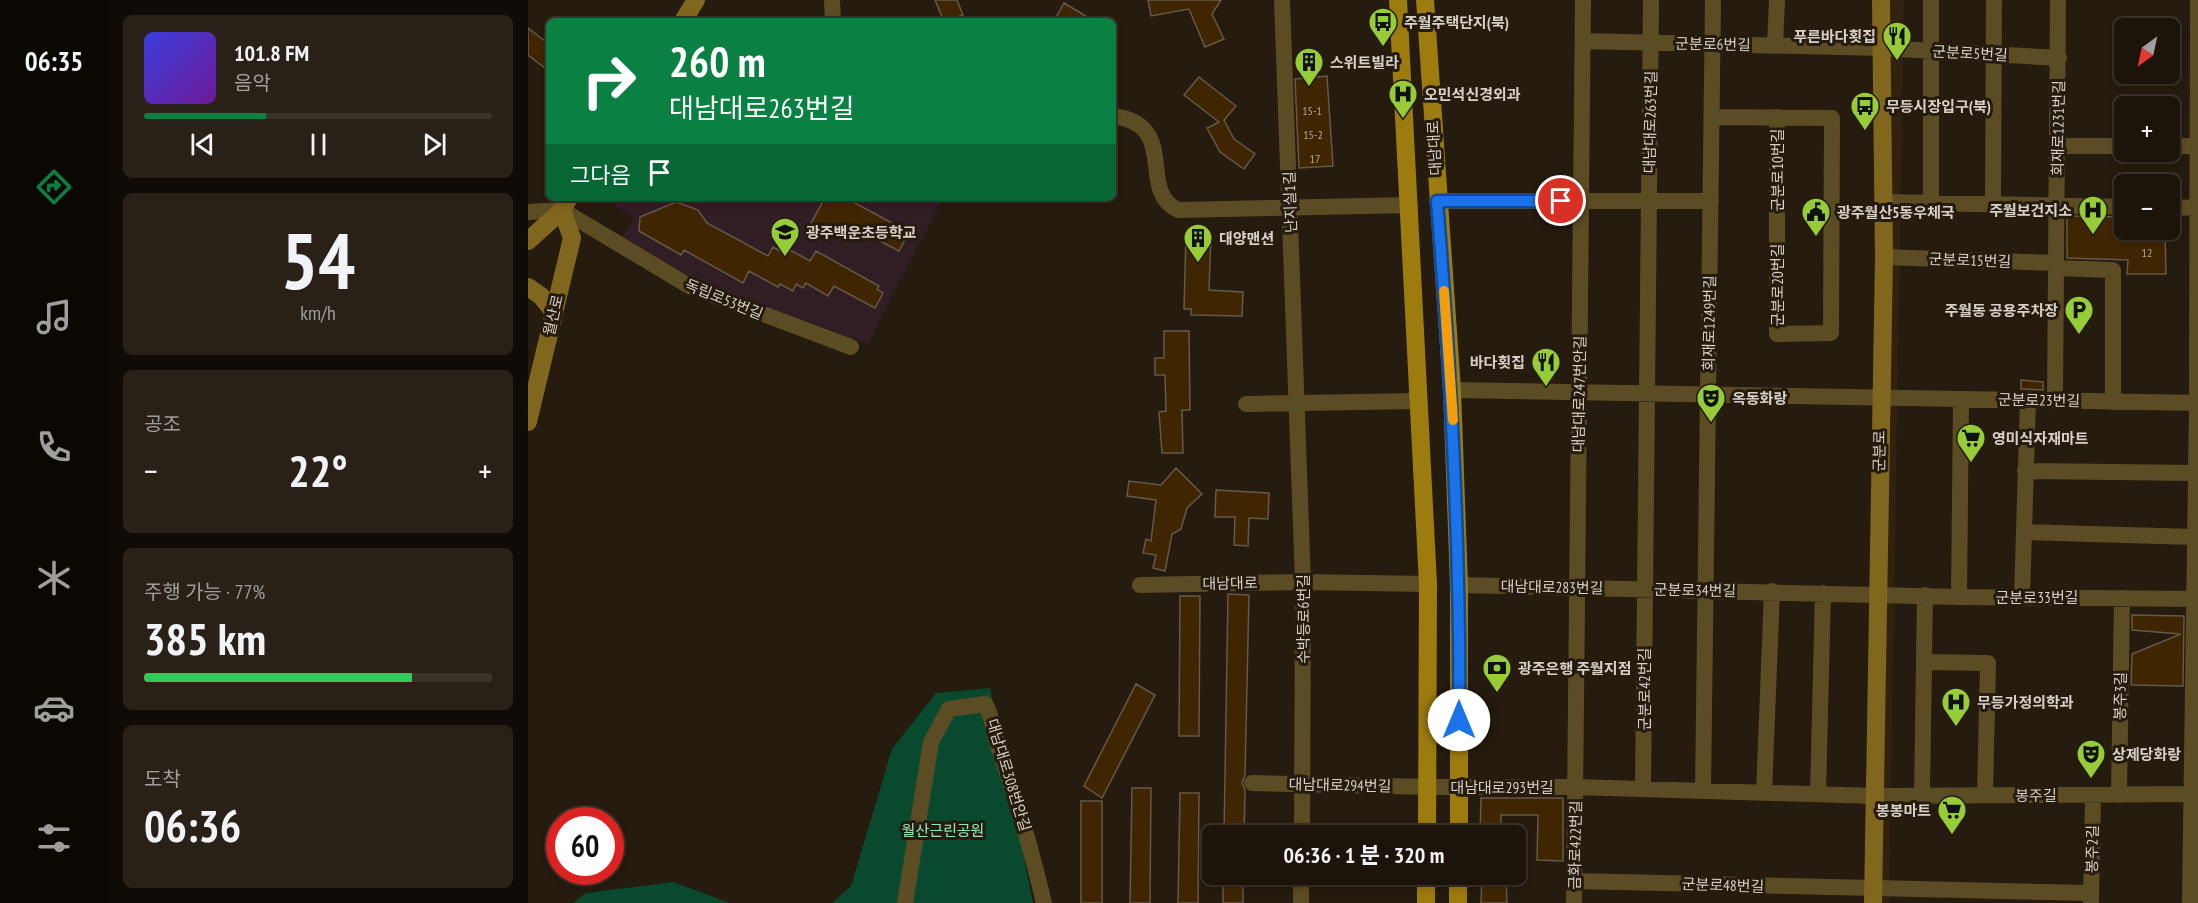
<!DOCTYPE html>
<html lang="ko">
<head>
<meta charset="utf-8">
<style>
  body { margin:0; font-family:"PT Sans Narrow","Noto Sans KR",sans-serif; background:#292118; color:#f1f3f6; height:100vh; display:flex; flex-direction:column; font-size:22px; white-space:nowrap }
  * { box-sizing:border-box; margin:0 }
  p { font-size:20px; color:#a09e9c }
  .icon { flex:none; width:33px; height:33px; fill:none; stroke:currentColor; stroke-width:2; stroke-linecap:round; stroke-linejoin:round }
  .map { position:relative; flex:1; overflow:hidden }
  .details { display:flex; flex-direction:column; gap:15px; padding:15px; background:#0f0b06; width:420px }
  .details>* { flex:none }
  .guide { position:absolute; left:18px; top:18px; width:570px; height:183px; border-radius:9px; box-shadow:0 3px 9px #0003,0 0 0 2px #3a332b; background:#0b8043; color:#fff; overflow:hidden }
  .needle { width:39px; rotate:213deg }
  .fabs { position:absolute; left:1586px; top:18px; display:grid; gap:12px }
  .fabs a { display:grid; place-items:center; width:66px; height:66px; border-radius:9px; background:#1c140a; box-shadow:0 3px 9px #0003,0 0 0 2px #3a332b; font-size:30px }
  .speed { position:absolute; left:18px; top:807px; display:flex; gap:12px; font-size:30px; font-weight:700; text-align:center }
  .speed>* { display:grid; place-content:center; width:78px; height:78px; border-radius:50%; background:#1c140a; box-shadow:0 3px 9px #0003,0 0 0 2px #3a332b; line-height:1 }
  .speed .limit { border:9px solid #d22; background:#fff; color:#111 }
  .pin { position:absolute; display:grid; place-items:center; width:51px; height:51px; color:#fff; margin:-26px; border:3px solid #fff; border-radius:50%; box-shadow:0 2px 6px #0007 }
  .me { position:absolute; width:66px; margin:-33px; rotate:0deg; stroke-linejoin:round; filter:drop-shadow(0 0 4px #0008) }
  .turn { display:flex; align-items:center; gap:21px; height:126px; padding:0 24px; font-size:27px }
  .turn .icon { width:78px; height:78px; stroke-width:2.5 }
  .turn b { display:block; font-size:42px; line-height:51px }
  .then { display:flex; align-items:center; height:57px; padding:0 24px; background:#0003; gap:12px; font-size:22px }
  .big { font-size:45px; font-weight:700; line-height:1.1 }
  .details .widget { flex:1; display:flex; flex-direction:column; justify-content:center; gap:9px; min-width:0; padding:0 21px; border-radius:9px; background:#292118 }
  .details .dial { align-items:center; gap:0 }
  .dial b { font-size:78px; line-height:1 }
  .song { display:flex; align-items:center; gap:18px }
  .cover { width:72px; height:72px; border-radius:9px; background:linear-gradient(135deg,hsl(240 70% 55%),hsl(280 70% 35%)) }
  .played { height:6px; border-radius:3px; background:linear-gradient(90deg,#0b8043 35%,#3a332b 35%) }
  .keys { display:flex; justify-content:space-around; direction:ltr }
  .heat { display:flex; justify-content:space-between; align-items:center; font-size:33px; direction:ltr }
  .charge { height:9px; border-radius:4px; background:linear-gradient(90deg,#34c759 77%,#3a332b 0) }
  .trip { position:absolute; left:674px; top:825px; width:324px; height:60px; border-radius:9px; background:#1c140a; box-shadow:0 3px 9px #0003,0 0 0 2px #3a332b; font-weight:700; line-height:60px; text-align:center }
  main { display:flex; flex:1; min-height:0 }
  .dock { display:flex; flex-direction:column; width:108px; justify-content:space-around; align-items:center; background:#0b0804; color:#a09e9c }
  .dock .icon { width:42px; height:42px }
  .dock .on { color:#0b8043 }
  .dock b { font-size:27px; color:#f1f3f6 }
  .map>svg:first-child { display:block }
</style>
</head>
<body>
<main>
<nav class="dock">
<b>06:35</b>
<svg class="icon on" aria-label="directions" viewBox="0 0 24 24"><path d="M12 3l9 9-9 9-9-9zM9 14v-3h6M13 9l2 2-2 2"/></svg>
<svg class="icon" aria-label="music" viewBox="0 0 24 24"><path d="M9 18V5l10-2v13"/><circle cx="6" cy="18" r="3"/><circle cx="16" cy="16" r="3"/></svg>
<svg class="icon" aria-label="phone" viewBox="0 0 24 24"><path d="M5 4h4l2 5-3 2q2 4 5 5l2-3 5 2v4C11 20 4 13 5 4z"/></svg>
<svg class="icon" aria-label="climate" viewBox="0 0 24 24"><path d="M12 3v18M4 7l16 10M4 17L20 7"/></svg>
<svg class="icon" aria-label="car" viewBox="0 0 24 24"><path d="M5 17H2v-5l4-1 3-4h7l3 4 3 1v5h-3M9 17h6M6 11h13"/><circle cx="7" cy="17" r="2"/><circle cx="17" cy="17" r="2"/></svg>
<svg class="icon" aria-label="filters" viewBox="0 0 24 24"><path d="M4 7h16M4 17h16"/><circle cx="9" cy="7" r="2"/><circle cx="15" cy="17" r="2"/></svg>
</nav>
<section class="details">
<div class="widget">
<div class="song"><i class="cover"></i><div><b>101.8 FM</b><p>음악</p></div></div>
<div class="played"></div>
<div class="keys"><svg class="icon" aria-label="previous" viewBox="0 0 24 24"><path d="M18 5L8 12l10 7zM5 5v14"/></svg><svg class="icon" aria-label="pause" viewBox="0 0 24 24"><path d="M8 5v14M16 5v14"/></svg><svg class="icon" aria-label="next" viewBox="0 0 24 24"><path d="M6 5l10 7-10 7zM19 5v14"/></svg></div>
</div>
<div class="widget dial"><b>54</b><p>km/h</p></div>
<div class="widget"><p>공조</p>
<div class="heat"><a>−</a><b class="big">22°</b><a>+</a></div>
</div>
<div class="widget"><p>주행 가능 · 77%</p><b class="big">385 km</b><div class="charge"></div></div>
<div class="widget"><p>도착</p><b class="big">06:36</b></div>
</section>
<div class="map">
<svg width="1670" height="903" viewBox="0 0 1670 903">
  <rect width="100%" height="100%" fill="#251b0e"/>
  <path fill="#31220f" d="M1361 0H1376L1361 903H1349Z"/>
  <path fill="#301e24" d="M77 198H415L340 344 165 279 94 237 106 218Z"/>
  <path fill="#094a2f" d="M462 688 505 903H304L323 886 364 749 408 693Z
    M145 882 202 903H45L58 893Z"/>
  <path fill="#3f2600" stroke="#65594a" stroke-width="1.5" d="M407 0H429L435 15 416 21Z
    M620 0H693L684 14 696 39 677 47 661 9 623 16Z
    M536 3 566 21H526Z
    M0 28 21 44V71L0 55Z
    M799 76 805 166 771 168 767 79Z
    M671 77 708 106 696 120 706 139 727 154 716 169 692 152 679 128 691 122 656 95Z
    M297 198H325L323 201 381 232 371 251 327 228 321 238 307 230 304 236 282 225Z
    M148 202 170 210 179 223 240 256 245 247 252 251 255 246 282 261 288 251 351 286 349 289 355 293 347 308 306 286 300 296 278 283 275 288 268 284 265 291 252 284 250 287 221 271 215 283 156 250 153 255 111 231 112 217Z
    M1539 216 1593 217V230H1637L1638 274H1599L1600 260 1539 258Z
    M658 234 683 235 681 290 715 292 714 316 663 315V309H656Z
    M636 331H661L662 410H654L655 453H634L631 412 638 411 637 375H627V358H636Z
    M1493 380 1515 382V390L1493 389Z
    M648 468 674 494 659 508 653 529 644 534 637 571 625 568 628 555 615 553 618 539 623 541 628 500 599 496 601 481 633 485Z
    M688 490 741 493 740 519 721 518 720 546 706 545 707 517H687Z
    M700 594 721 595 717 775 714 783 717 790 716 836H696Z
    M652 596H672L671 736H651Z
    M1604 615 1656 616 1655 686 1603 685 1604 654 1653 634 1604 630Z
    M608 684 627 695 574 798 556 786Z
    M604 788H623L622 903H602Z
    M652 793H671L670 903H650Z
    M953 798H1035V861L1009 860 1010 815H973V836H952Z
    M553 801H574V903H553Z
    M695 874H715V903H695Z
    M954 874H978L979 903H953Z"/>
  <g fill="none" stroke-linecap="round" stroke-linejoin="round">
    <path stroke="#5c4c23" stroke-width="16" d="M304 0 305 21
      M754 0 775 582 774 836
      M1055 41 1353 48 1531 58
      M1247 45 1249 0
      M585 116C653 125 608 190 650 210L882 205
      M1184 117 1304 118 1303 333 1249 334V117
      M1529 146H1596
      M1641 146H1669
      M909 201H1183
      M1356 202 1596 207
      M1403 203V0
      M1465 204 1466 0
      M1641 207 1670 208
      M0 212 34 210 161 286 323 347
      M1356 257 1528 263
      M1528 268 1585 270V402
      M924 390 1670 403
      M1527 400 1530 0
      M718 404 891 401
      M1497 471 1666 473
      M1496 532 1666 537
      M612 585 775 582 900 584
      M931 585 1431 597 1670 599
      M1431 597 1433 399
      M1494 597 1500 400
      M1396 662 1460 663 1457 795
      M724 783 900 787H1047L1346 796 1670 794
      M1115 789 1123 0
      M1175 791 1185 0
      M1236 793 1244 591
      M1290 794 1295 593
      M1591 795 1594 598
      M1394 796 1397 595
      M1046 881 1563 893
      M1563 902 1565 795
      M377 903 403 742 421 709 457 704C465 717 465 730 469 743 488 796 503 848 516 903
      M773 903V874
      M1046 903 1055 0
      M1662 903 1669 403 1670 0"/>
    <path stroke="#80671d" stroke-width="18" d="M155 21 168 0
      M0 241 34 210 41 198
      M0 287 13 296 26 312
      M0 422 44 238 34 210
      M1345 903 1356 257 1353 0"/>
    <path stroke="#9c7b0f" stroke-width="18" d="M870 0 900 584 899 836
      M897 0 924 390 931 585V836
      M898 903V874
      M930 903V874"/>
  </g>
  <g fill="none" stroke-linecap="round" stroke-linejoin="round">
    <g stroke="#114b97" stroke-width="15">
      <path id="route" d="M931 720C933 546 923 374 909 201H1033"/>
    </g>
    <use href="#route" stroke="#1a73e8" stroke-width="10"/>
    <path stroke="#f59e0b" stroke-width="10" d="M916 291 925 420"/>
  </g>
  <defs>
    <g id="bus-pin" transform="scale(1.5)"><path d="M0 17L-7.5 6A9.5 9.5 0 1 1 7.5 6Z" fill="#97cc39" stroke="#251b0e"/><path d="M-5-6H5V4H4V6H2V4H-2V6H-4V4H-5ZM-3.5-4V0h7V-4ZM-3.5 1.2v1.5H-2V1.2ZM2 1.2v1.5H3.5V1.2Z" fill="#111"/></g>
    <g id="restaurant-pin" transform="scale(1.5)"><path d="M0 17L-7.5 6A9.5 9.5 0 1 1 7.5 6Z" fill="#97cc39" stroke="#251b0e"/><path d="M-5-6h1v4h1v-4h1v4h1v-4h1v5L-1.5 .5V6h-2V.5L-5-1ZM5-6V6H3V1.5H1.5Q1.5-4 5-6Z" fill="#111"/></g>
    <g id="building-pin" transform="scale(1.5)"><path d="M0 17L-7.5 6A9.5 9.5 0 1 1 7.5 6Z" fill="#97cc39" stroke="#251b0e"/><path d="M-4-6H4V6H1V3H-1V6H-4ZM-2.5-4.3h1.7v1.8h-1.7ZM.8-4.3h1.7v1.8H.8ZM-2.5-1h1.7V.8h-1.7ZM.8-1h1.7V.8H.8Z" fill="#111"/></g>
    <g id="hospital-pin" transform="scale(1.5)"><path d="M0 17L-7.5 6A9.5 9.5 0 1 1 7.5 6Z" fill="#97cc39" stroke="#251b0e"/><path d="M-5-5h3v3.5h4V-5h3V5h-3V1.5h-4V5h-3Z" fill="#111"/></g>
    <g id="civic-pin" transform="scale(1.5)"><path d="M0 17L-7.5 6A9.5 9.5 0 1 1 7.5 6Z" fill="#97cc39" stroke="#251b0e"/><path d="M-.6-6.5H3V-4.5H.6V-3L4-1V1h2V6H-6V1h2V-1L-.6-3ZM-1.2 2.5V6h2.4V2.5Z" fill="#111"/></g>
    <g id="school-pin" transform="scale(1.5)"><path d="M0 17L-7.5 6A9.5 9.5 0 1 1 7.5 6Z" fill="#97cc39" stroke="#251b0e"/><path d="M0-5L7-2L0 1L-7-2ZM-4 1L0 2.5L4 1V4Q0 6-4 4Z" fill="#111"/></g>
    <g id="parking-pin" transform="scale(1.5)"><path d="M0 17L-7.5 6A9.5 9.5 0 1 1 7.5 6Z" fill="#97cc39" stroke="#251b0e"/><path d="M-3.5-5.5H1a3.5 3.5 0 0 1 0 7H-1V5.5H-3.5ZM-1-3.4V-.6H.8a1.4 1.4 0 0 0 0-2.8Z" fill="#111"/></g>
    <g id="theatre-pin" transform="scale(1.5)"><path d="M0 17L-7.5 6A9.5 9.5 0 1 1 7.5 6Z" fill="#97cc39" stroke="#251b0e"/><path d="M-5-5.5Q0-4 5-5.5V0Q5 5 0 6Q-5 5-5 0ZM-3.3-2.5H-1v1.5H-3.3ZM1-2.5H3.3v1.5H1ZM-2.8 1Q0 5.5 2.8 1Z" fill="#111"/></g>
    <g id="supermarket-pin" transform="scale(1.5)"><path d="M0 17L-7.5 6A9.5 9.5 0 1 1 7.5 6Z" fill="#97cc39" stroke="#251b0e"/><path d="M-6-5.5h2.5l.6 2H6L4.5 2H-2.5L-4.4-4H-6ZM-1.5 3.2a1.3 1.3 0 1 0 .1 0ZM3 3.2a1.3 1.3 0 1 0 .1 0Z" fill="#111"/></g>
    <g id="bank-pin" transform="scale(1.5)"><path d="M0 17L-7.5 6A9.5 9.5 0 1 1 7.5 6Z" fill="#97cc39" stroke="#251b0e"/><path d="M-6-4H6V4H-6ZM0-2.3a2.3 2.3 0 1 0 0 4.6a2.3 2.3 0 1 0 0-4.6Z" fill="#111"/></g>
  </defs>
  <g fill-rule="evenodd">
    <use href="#bus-pin" x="855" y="22"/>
    <use href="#restaurant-pin" x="1369" y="36"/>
    <use href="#building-pin" x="781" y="62"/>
    <use href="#hospital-pin" x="875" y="94"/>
    <use href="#bus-pin" x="1337" y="106"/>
    <use href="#hospital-pin" x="1565" y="210"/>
    <use href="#civic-pin" x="1288" y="212"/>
    <use href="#school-pin" x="257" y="232"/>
    <use href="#building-pin" x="670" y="238"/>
    <use href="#parking-pin" x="1551" y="310"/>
    <use href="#restaurant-pin" x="1018" y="362"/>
    <use href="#theatre-pin" x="1183" y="398"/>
    <use href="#supermarket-pin" x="1443" y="438"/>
    <use href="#bank-pin" x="969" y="668"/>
    <use href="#hospital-pin" x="1428" y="702"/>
    <use href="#theatre-pin" x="1563" y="754"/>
    <use href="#supermarket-pin" x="1424" y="810"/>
  </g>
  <g text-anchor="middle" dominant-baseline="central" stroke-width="6" stroke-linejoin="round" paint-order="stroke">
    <g font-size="12" fill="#b2a697">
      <text x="784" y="110">15-1</text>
      <text x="785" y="134">15-2</text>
      <text x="787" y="158">17</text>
      <text x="1619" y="252">12</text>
    </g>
    <g font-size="15" font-weight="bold" fill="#d8d1c9" stroke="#251b0e" text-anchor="start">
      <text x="876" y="22">주월주택단지(북)</text>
      <text x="1348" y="36" text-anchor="end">푸른바다횟집</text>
      <text x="802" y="62">스위트빌라</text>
      <text x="896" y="94">오민석신경외과</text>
      <text x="1358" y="106">무등시장입구(북)</text>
      <text x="1544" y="210" text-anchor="end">주월보건지소</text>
      <text x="1309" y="212">광주월산5동우체국</text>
      <text x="278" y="232">광주백운초등학교</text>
      <text x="691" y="238">대양맨션</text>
      <text x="1530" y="310" text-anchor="end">주월동 공용주차장</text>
      <text x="997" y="362" text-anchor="end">바다횟집</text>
      <text x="1204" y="398">옥동화랑</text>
      <text x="1464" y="438">영미식자재마트</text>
      <text x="990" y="668">광주은행 주월지점</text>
      <text x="1449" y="702">무등가정의학과</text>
      <text x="1584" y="754">상제당화랑</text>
      <text x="1403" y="810" text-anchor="end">봉봉마트</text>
    </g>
    <g font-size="15" fill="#d8d1c9" stroke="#251b0e">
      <text transform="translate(1185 44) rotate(1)">군분로6번길</text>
      <text transform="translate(1442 53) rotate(3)">군분로5번길</text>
      <text transform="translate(1122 122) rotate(-89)">대남대로263번길</text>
      <text transform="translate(1530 128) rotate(-89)">회재로1231번길</text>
      <text transform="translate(906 148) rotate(-93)">대남대로</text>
      <text transform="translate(1249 170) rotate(-90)">군분로10번길</text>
      <text transform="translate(762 202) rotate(-92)">난지실1길</text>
      <text transform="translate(1442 260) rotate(2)">군분로15번길</text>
      <text transform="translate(1249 285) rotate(-90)">군분로20번길</text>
      <text transform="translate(196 299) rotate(22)">독립로53번길</text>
      <text transform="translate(25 315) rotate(-77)">월산로</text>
      <text transform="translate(1181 323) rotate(-89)">회재로1249번길</text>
      <text transform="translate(1051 394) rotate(-89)">대남대로247번안길</text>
      <text transform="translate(1511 400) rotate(1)">군분로23번길</text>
      <text transform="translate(1351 451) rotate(-89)">군분로</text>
      <text transform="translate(702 583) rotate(-1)">대남대로</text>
      <text transform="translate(1024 587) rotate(1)">대남대로283번길</text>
      <text transform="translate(1167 590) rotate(1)">군분로34번길</text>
      <text x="1509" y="597">군분로33번길</text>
      <text transform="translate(775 619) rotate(-90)">수박등로6번길</text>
      <text transform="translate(1116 689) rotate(-90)">군분로42번길</text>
      <text transform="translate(1592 696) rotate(-89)">봉주3길</text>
      <text transform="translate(481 775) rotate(73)">대남대로308번안길</text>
      <text transform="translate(812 785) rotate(1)">대남대로294번길</text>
      <text x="974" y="787">대남대로293번길</text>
      <text x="1508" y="795">봉주길</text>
      <text transform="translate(1047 845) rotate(-89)">금화로422번길</text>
      <text transform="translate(1564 849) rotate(-89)">봉주2길</text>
      <text transform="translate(1195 885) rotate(2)">군분로48번길</text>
    </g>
    <g font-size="15" fill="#90e9ba" stroke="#251b0e">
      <text x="415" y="830">월산근린공원</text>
    </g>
  </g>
</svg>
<div class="fabs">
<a><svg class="needle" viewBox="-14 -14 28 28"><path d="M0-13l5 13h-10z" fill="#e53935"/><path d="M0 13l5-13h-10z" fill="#a09e9c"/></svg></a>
<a>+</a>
<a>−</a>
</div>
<div class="speed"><div class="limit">60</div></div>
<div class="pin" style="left:1033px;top:201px;background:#d93025"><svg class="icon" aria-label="arrive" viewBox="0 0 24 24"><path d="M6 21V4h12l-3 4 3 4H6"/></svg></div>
<svg class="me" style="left:931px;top:720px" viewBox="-20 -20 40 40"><circle r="19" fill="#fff"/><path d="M0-13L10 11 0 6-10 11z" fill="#1a73e8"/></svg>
<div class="trip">06:36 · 1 분 · 320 m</div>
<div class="guide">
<div class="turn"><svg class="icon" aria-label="right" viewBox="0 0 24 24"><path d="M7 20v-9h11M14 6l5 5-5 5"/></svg><div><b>260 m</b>대남대로263번길</div></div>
<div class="then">그다음<svg class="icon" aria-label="arrive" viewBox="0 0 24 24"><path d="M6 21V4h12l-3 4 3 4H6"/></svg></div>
</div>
</div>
</main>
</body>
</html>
